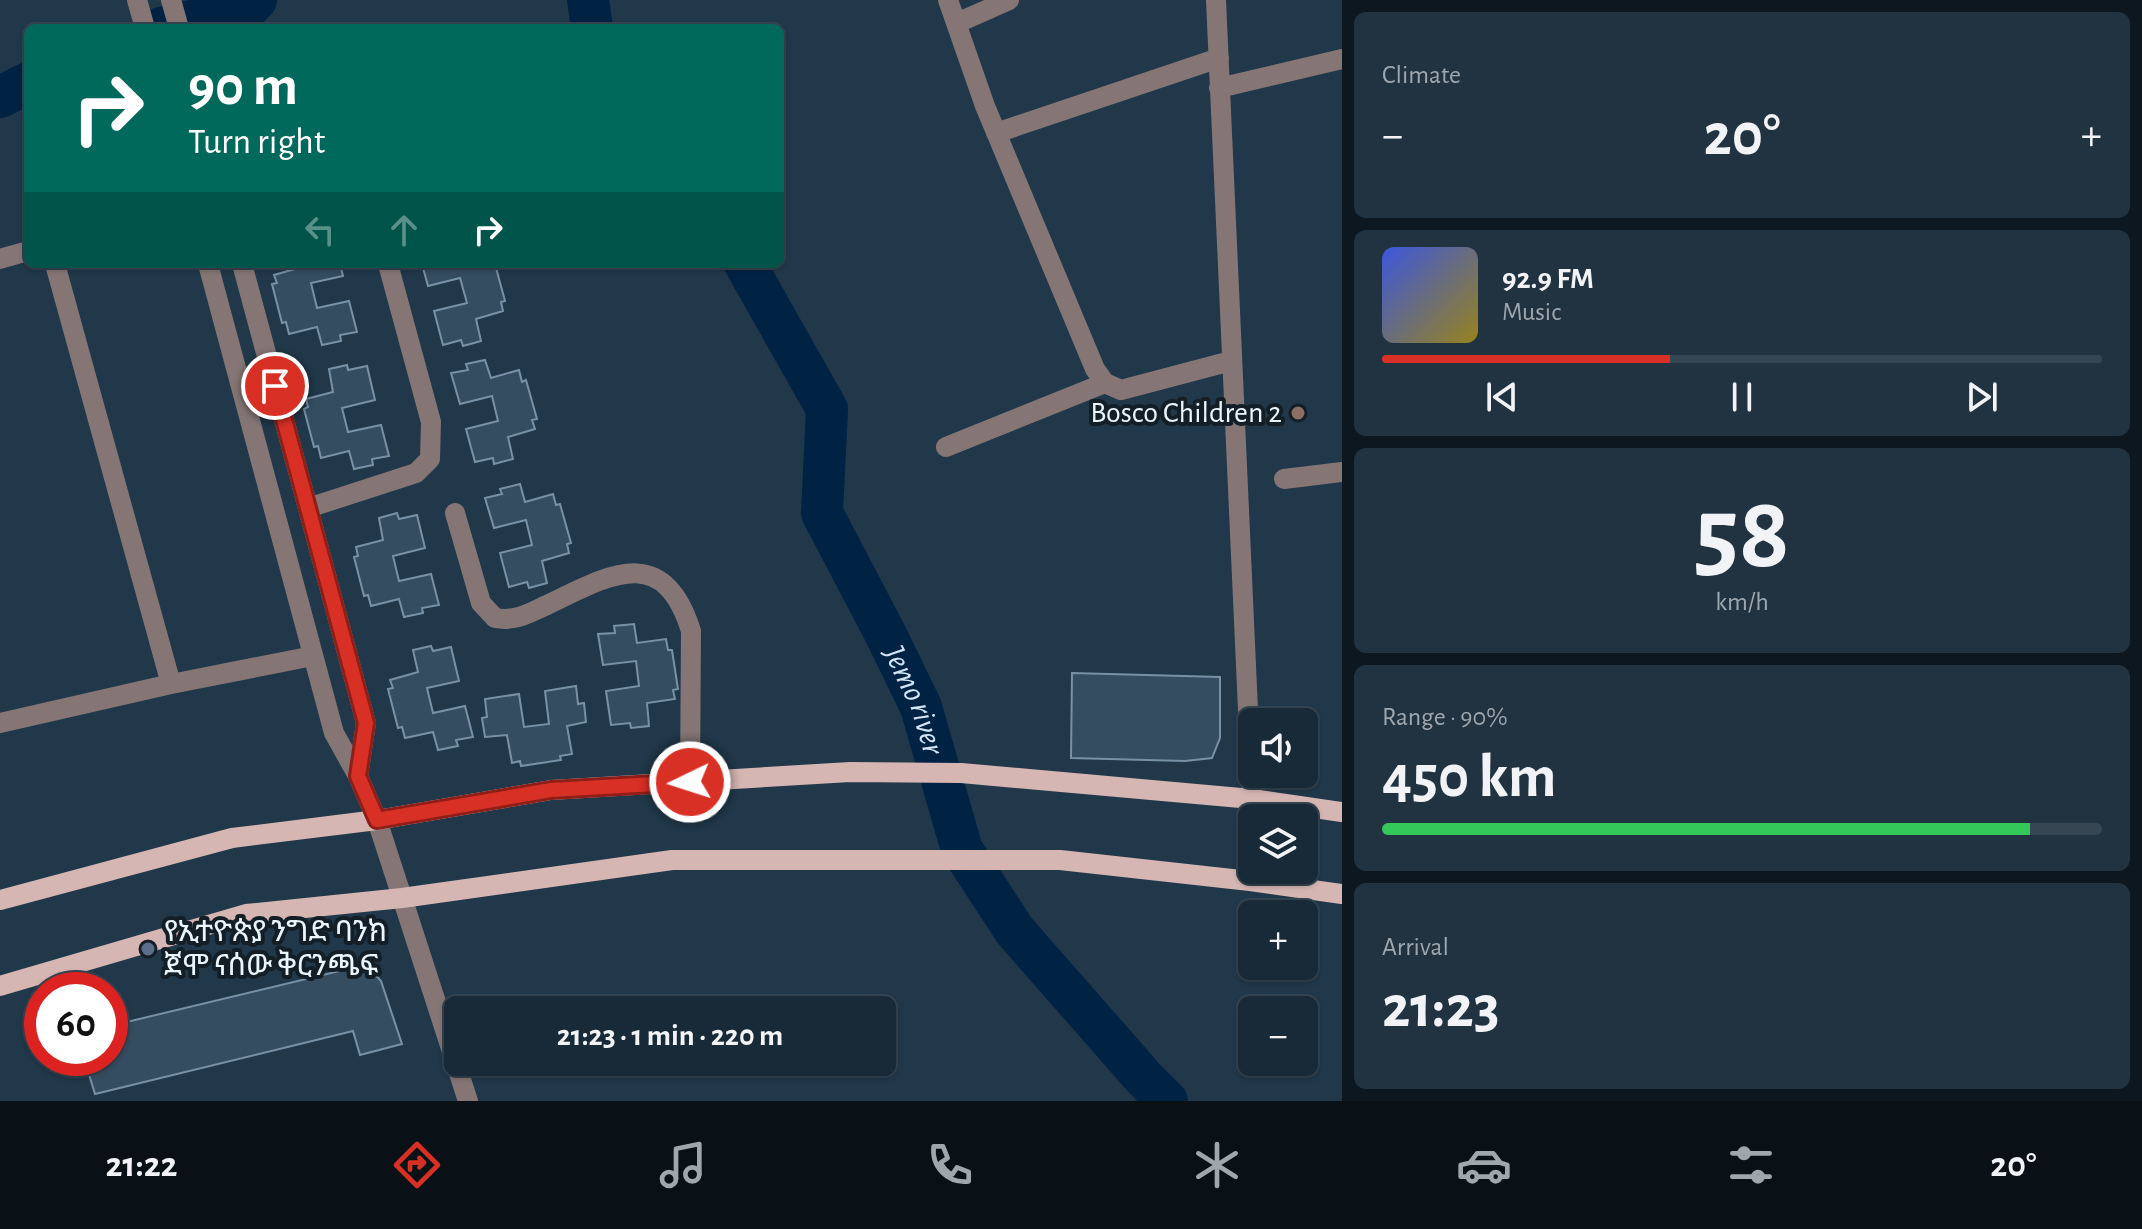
<!DOCTYPE html>
<html lang="en">
<head>
<meta charset="utf-8">
<style>
  body { margin:0; font-family:"Alegreya Sans","Noto Sans Ethiopic",sans-serif; background:#213240; color:#f1f3f6; height:100vh; display:flex; flex-direction:column; font-size:30px; white-space:nowrap }
  * { box-sizing:border-box; margin:0 }
  p { font-size:26px; color:#9fa7ae }
  .icon { flex:none; width:44px; height:44px; fill:none; stroke:currentColor; stroke-width:2; stroke-linecap:round; stroke-linejoin:round }
  .map { position:relative; flex:1; overflow:hidden }
  .drawer { display:flex; flex-direction:column; gap:12px; padding:12px; background:#0d171f; width:800px }
  .drawer>* { flex:none }
  .guide { position:absolute; left:24px; top:24px; width:760px; height:244px; border-radius:12px; box-shadow:0 2px 6px #0004,0 0 0 2px #364653; background:#00695c; color:#fff; overflow:hidden }
  .tools { position:absolute; left:1238px; top:708px; display:grid; gap:16px }
  .tools a { display:grid; place-items:center; width:80px; height:80px; border-radius:12px; background:#182a38; box-shadow:0 2px 6px #0004,0 0 0 2px #364653; font-size:40px }
  .speed { position:absolute; left:24px; top:972px; display:flex; gap:16px; font-size:40px; font-weight:700; text-align:center }
  .speed>* { display:grid; place-content:center; width:104px; height:104px; border-radius:50%; background:#182a38; box-shadow:0 2px 6px #0004,0 0 0 2px #364653; line-height:1 }
  .speed .limit { border:12px solid #d22; background:#fff; color:#111 }
  .pin { position:absolute; display:grid; place-items:center; width:68px; height:68px; color:#fff; margin:-34px; border:4px solid #fff; border-radius:50%; box-shadow:0 2px 8px #0007 }
  .me { position:absolute; width:88px; margin:-44px; rotate:266deg; stroke-linejoin:round; filter:drop-shadow(0 0 6px #0008) }
  .turn { display:flex; align-items:center; gap:28px; height:168px; padding:0 32px; font-size:36px }
  .turn .icon { width:104px; height:104px; stroke-width:2.5 }
  .turn b { display:block; font-size:56px; line-height:68px }
  .lanes { display:flex; align-items:center; height:76px; padding:0 32px; background:#0003; justify-content:center; gap:40px; direction:ltr }
  .lanes .off { opacity:.35 }
  .big { font-size:60px; font-weight:600; line-height:1.1 }
  .drawer .widget { flex:1; display:flex; flex-direction:column; justify-content:center; gap:12px; min-width:0; padding:0 28px; border-radius:12px; background:#213240 }
  .drawer .dial { align-items:center; gap:0 }
  .dial b { font-size:104px; line-height:1 }
  .song { display:flex; align-items:center; gap:24px }
  .cover { width:96px; height:96px; border-radius:12px; background:linear-gradient(135deg,hsl(230 70% 55%),hsl(50 70% 35%)) }
  .played { height:8px; border-radius:4px; background:linear-gradient(90deg,#d93025 40%,#364653 40%) }
  .keys { display:flex; justify-content:space-around; direction:ltr }
  .heat { display:flex; justify-content:space-between; align-items:center; font-size:44px; direction:ltr }
  .charge { height:12px; border-radius:6px; background:linear-gradient(90deg,#34c759 90%,#364653 0) }
  .trip { position:absolute; left:444px; top:996px; width:452px; height:80px; border-radius:12px; background:#182a38; box-shadow:0 2px 6px #0004,0 0 0 2px #364653; font-weight:600; line-height:80px; text-align:center }
  .tab-bar { display:flex; height:128px; justify-content:space-around; align-items:center; background:#0a1116; color:#9fa7ae }
  .tab-bar .icon { width:56px; height:56px }
  .tab-bar .current { color:#d93025 }
  .tab-bar b { font-size:36px; color:#f1f3f6 }
  main { display:flex; flex:1; min-height:0 }
  .map>svg:first-child { display:block }
</style>
</head>
<body>
<main>
<div class="map">
<svg width="1342" height="1101" viewBox="0 0 1342 1101">
  <rect width="100%" height="100%" fill="#20384a"/>
  <g fill="none" stroke-linecap="round" stroke-linejoin="round">
    <g stroke="#002243" stroke-width="42">
      <path d="M588 0 592 28"/>
      <path d="M161 28 248 8 256 0"/>
      <path d="M0 97 28 83"/>
      <path id="s1" d="M745 264 827 409 822 513 886 635 921 707 962 850 1015 931 1144 1078 1167 1101"/>
    </g>
  </g>
  <path fill="#354d60" stroke="#7791a6" stroke-width="2" d="M301 264H340L343 276 311 283 317 308 349 301 357 332 340 335 341 341 322 345 317 327 289 334 286 322 282 323 272 284 277 283 274 275 302 267Z
    M422 264H495L505 301 501 302 503 311 476 319 481 341 463 346 461 340 443 345 434 311 467 303 460 278 428 286Z
    M485 360 491 378 519 370 522 382 526 380 537 419 532 420 535 429 508 437 513 459 494 464 493 458 475 462 466 429 498 421 492 396 460 404 451 373 468 370 466 364Z
    M347 365 348 370 367 366 375 400 342 408 348 432 381 425 389 456 372 459 373 465 354 469 349 451 321 458 318 446 314 447 304 409 308 407 306 399 333 392 329 369Z
    M520 484 525 502 553 494 556 505 560 504 571 543 567 544 569 553 542 561 547 583 529 588 527 582 509 587 500 553 532 545 526 520 494 528 485 498 502 494 500 489Z
    M397 513 399 519 417 515 425 548 393 556 399 581 431 574 439 605 422 608 423 613 404 617 399 599 371 606 368 595 364 596 354 557 358 556 356 547 383 540 379 518Z
    M634 624 637 643 666 639 668 650H672L678 689 673 690 675 699 647 703 649 726 631 728 630 723 611 725 606 691 639 686 636 661 603 665 598 634 615 633 614 626Z
    M431 646 433 651 451 647 459 681 427 688 433 713 465 706 473 737 456 740 458 746 438 750 433 732 405 738 402 727 398 728 388 689 393 688 390 680 418 672 413 650Z
    M1072 673 1220 677V738L1212 758 1185 761 1071 758Z
    M576 686 578 704 584 703 586 722 567 726 572 754 560 756 561 760 521 766 520 761 512 763 507 735 485 737 482 718 487 717 485 699 519 694 524 727 549 724 545 691Z
    M360 966 372 971 381 981 402 1044 360 1055 353 1031 95 1094 84 1058H110V1026Z"/>
  <g fill="none" stroke-linecap="round" stroke-linejoin="round">
    <path stroke="#857675" stroke-width="20" d="M137 0 145 28
      M171 0 179 28
      M948 0 985 106 1095 369 1105 383 1121 390 1231 361
      M1216 0 1252 799
      M957 23 1009 0
      M1219 88 1342 59
      M996 133 1219 58
      M0 259 28 251
      M55 264 171 684
      M208 264 334 733 358 776 377 820 468 1101
      M242 264 366 723 358 776
      M946 447 1105 383
      M1284 479 1342 472
      M308 508 416 473 430 459 431 422 388 264
      M455 513 481 603 495 618C515 622 529 613 547 605 608 576 663 541 691 631L690 782
      M0 723 171 684 313 656"/>
    <path stroke="#d5b6b3" stroke-width="20" d="M0 900 232 838 377 820 551 790 850 772 961 773 1252 799 1342 812
      M0 986 246 914 402 898 672 860H1060L1250 881 1342 894"/>
  </g>
  <g fill="none" stroke-linecap="round" stroke-linejoin="round">
    <g stroke="#8d1f18" stroke-width="20">
      <path id="route" d="M275 386 366 723 358 776 377 820 551 790 690 782"/>
    </g>
    <use href="#route" stroke="#d93025" stroke-width="14"/>
  </g>
  <circle fill="#8d6e63" stroke="#141e26" stroke-width="3" cx="1298" cy="413" r="8"/>
  <circle fill="#5c6f8a" stroke="#141e26" stroke-width="3" cx="148" cy="949" r="8"/>
  <g text-anchor="middle" dominant-baseline="central" stroke-width="8" stroke-linejoin="round" paint-order="stroke">
    <g font-size="30" fill="#eaf5fe" stroke="#141e26" text-anchor="end">
      <text x="1282" y="413">Bosco Children 2</text>
      <text x="164" y="932" text-anchor="start">የኢተዮጵያ ንግድ ባንክ<tspan x="164" dy="34">ጀሞ ናሰው ቅርንጫፍ</tspan></text>
    </g>
    <g font-size="32" font-style="italic" fill="#d4e5f8" stroke="#141e26">
      <text stroke="none"><textPath href="#s1" startOffset="480">Jemo river</textPath></text>
    </g>
  </g>
</svg>
<div class="tools">
<a><svg class="icon" aria-label="sound" viewBox="0 0 24 24"><path d="M4 9h4l5-4v14l-5-4H4zM17 9q2 3 0 6"/></svg></a>
<a><svg class="icon" aria-label="layers" viewBox="0 0 24 24"><path d="M12 4l9 5-9 5-9-5zM3 14l9 5 9-5"/></svg></a>
<a>+</a>
<a>−</a>
</div>
<div class="speed"><div class="limit">60</div></div>
<div class="pin" style="left:275px;top:386px;background:#d93025"><svg class="icon" aria-label="arrive" viewBox="0 0 24 24"><path d="M6 21V4h12l-3 4 3 4H6"/></svg></div>
<svg class="me" style="left:690px;top:782px" viewBox="-20 -20 40 40"><circle r="17" fill="#d93025" stroke="#fff" stroke-width="3"/><path d="M0-11L8 9 0 5-8 9z" fill="#fff"/></svg>
<div class="trip">21:23 · 1 min · 220 m</div>
<div class="guide">
<div class="turn"><svg class="icon" aria-label="right" viewBox="0 0 24 24"><path d="M7 20v-9h11M14 6l5 5-5 5"/></svg><div><b>90 m</b>Turn right</div></div>
<div class="lanes"><svg class="icon off" aria-label="left" viewBox="0 0 24 24"><path d="M17 20v-9H6M10 6l-5 5 5 5"/></svg><svg class="icon off" aria-label="ahead" viewBox="0 0 24 24"><path d="M12 20V5M6 11l6-6 6 6"/></svg><svg class="icon" aria-label="right" viewBox="0 0 24 24"><path d="M7 20v-9h11M14 6l5 5-5 5"/></svg></div>
</div>
</div>
<section class="drawer">
<div class="widget"><p>Climate</p>
<div class="heat"><a>−</a><b class="big">20°</b><a>+</a></div>
</div>
<div class="widget">
<div class="song"><i class="cover"></i><div><b>92.9 FM</b><p>Music</p></div></div>
<div class="played"></div>
<div class="keys"><svg class="icon" aria-label="previous" viewBox="0 0 24 24"><path d="M18 5L8 12l10 7zM5 5v14"/></svg><svg class="icon" aria-label="pause" viewBox="0 0 24 24"><path d="M8 5v14M16 5v14"/></svg><svg class="icon" aria-label="next" viewBox="0 0 24 24"><path d="M6 5l10 7-10 7zM19 5v14"/></svg></div>
</div>
<div class="widget dial"><b>58</b><p>km/h</p></div>
<div class="widget"><p>Range · 90%</p><b class="big">450 km</b><div class="charge"></div></div>
<div class="widget"><p>Arrival</p><b class="big">21:23</b></div>
</section>
</main>
<nav class="tab-bar">
<b>21:22</b>
<svg class="icon current" aria-label="directions" viewBox="0 0 24 24"><path d="M12 3l9 9-9 9-9-9zM9 14v-3h6M13 9l2 2-2 2"/></svg>
<svg class="icon" aria-label="music" viewBox="0 0 24 24"><path d="M9 18V5l10-2v13"/><circle cx="6" cy="18" r="3"/><circle cx="16" cy="16" r="3"/></svg>
<svg class="icon" aria-label="phone" viewBox="0 0 24 24"><path d="M5 4h4l2 5-3 2q2 4 5 5l2-3 5 2v4C11 20 4 13 5 4z"/></svg>
<svg class="icon" aria-label="climate" viewBox="0 0 24 24"><path d="M12 3v18M4 7l16 10M4 17L20 7"/></svg>
<svg class="icon" aria-label="car" viewBox="0 0 24 24"><path d="M5 17H2v-5l4-1 3-4h7l3 4 3 1v5h-3M9 17h6M6 11h13"/><circle cx="7" cy="17" r="2"/><circle cx="17" cy="17" r="2"/></svg>
<svg class="icon" aria-label="filters" viewBox="0 0 24 24"><path d="M4 7h16M4 17h16"/><circle cx="9" cy="7" r="2"/><circle cx="15" cy="17" r="2"/></svg>
<b>20°</b>
</nav>
</body>
</html>
